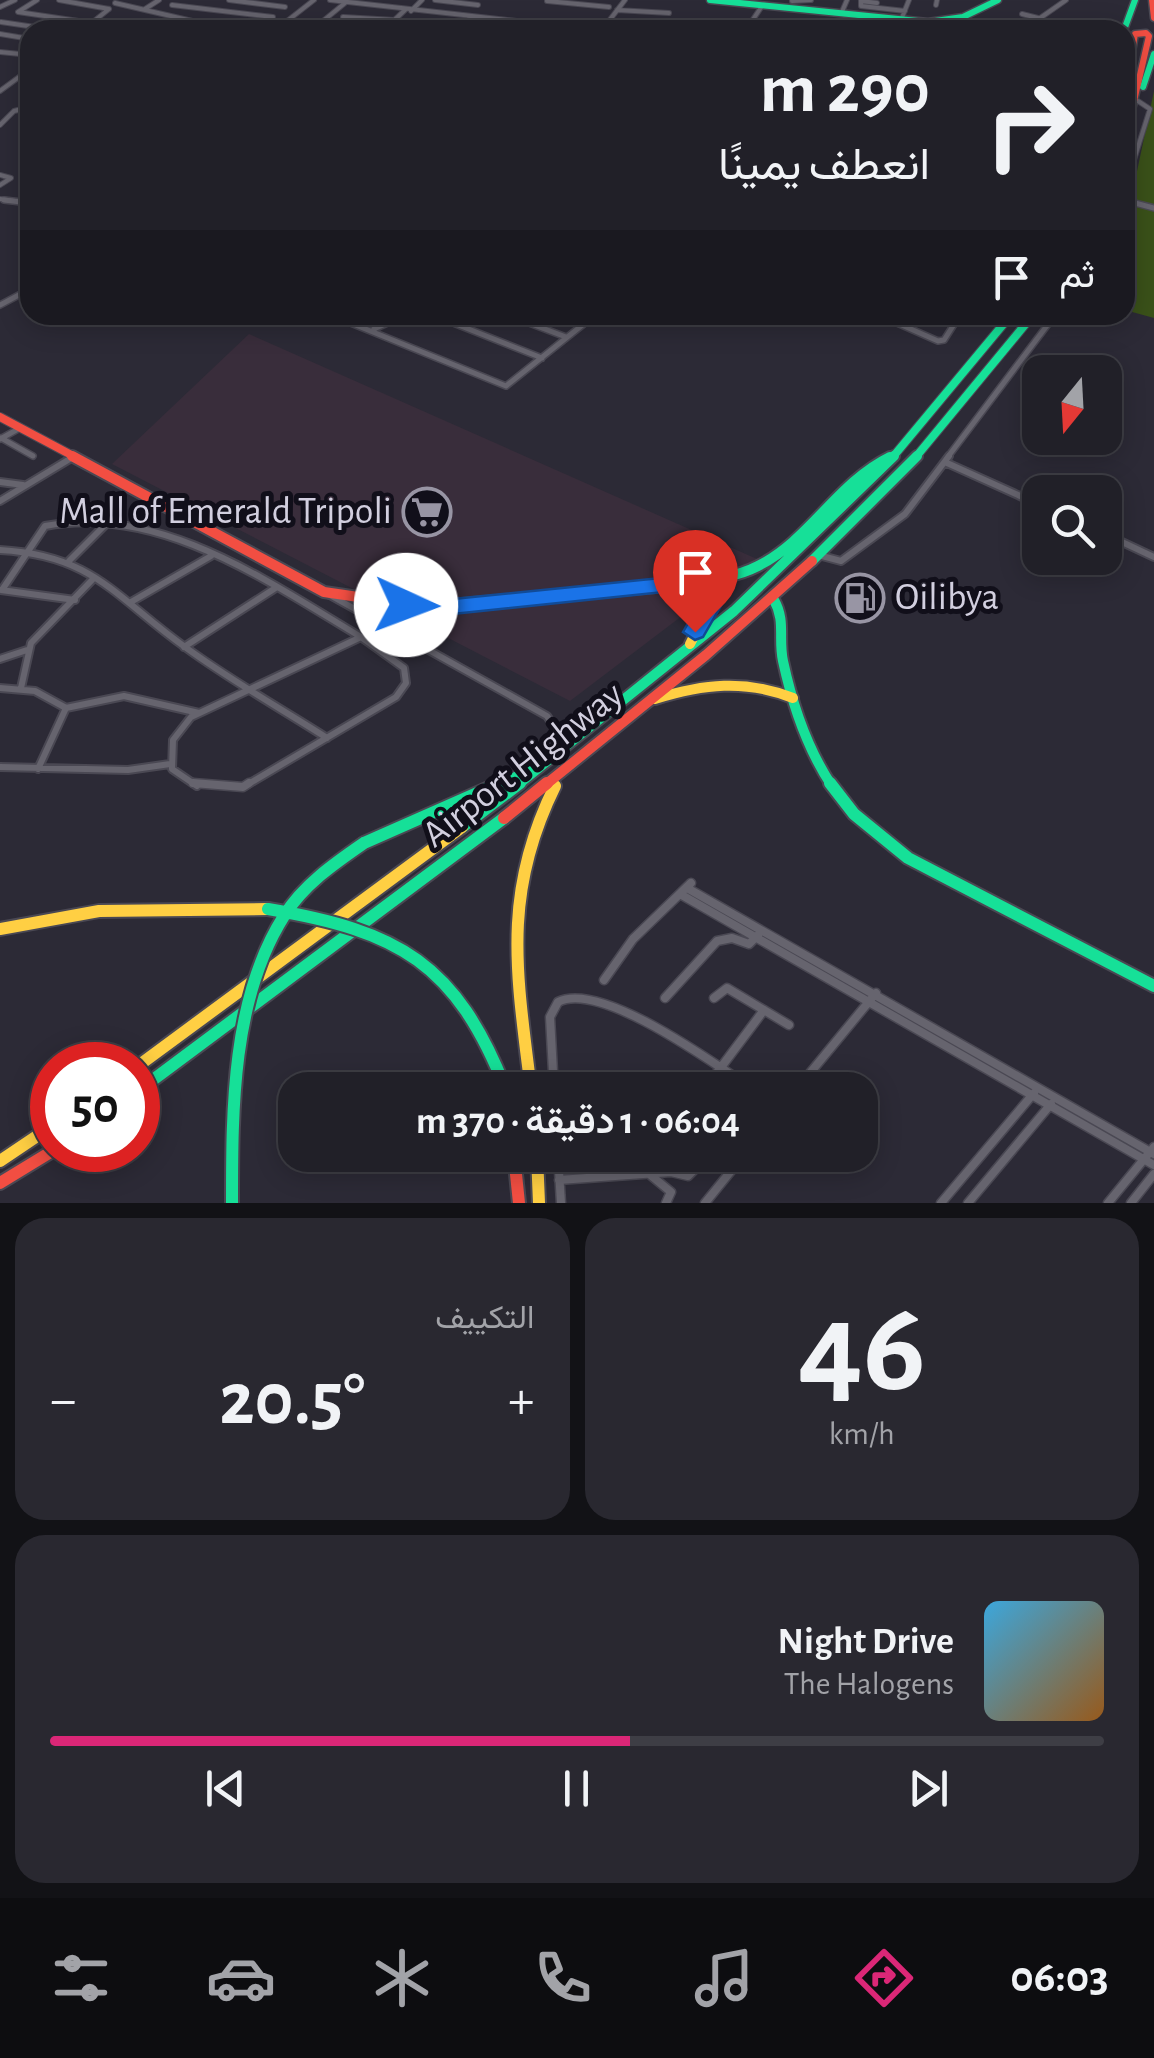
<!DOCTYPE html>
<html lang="ar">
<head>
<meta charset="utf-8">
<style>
  body { margin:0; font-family:"Alegreya Sans",Vazirmatn,sans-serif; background:#292830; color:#f1f3f6; direction:rtl; height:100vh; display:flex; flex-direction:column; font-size:38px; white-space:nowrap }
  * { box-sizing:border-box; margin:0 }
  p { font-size:32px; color:#a2a3a8 }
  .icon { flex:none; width:55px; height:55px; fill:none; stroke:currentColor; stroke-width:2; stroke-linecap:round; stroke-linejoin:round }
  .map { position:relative; height:1203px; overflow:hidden; direction:ltr }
  .side { display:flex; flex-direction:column; gap:15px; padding:15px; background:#121216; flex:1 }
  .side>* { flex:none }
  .top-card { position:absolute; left:20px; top:20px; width:1115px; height:305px; border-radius:30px; box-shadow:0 5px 25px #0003,0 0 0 2px #3e3e45; direction:rtl; background:#212028; color:#f1f3f6; overflow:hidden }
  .needle { width:65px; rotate:198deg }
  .tools { position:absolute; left:1022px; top:355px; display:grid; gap:20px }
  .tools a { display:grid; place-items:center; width:100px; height:100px; border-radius:20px; background:#212028; box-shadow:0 5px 25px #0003,0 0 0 2px #3e3e45; font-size:50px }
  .speed { position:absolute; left:30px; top:1042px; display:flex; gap:20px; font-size:50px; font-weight:700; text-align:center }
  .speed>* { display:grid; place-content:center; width:130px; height:130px; border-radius:50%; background:#212028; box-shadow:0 5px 25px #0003,0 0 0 2px #3e3e45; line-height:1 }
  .speed .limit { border:15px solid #d22; background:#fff; color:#111 }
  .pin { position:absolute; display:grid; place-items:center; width:85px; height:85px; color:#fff; margin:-102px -42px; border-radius:50% 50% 50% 0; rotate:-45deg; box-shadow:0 0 10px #0007 }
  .pin .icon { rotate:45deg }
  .me { position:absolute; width:110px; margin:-55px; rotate:92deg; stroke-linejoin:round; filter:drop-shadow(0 0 8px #0008) }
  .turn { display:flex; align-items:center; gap:35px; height:210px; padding:0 40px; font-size:45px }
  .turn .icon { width:130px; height:130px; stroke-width:2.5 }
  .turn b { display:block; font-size:70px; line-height:85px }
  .then { display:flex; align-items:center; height:95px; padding:0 40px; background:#0003; gap:20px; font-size:38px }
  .big { font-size:75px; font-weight:600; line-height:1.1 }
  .side .tile { flex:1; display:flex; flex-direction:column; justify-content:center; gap:15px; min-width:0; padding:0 35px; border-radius:30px; background:#292830 }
  .side .dial { align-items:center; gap:0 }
  .dial b { font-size:130px; line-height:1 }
  .song { display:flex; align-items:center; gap:30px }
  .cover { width:120px; height:120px; border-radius:15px; background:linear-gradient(135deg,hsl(200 70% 55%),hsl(30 70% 35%)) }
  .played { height:10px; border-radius:5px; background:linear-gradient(90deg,#db2777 55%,#3e3e45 55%) }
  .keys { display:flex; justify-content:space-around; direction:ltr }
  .heat { display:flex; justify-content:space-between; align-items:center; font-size:55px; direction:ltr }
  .side .tiles { flex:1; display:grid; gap:15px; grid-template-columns:1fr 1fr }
  .tile:last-child { grid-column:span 2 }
  .trip { position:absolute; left:278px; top:1072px; width:600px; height:100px; border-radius:30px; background:#212028; box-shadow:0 5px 25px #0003,0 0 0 2px #3e3e45; font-weight:600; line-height:100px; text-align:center; direction:rtl }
  .dock { display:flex; height:160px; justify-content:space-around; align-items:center; background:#0d0d10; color:#a2a3a8 }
  .dock .icon { width:70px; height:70px }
  .dock .selected { color:#db2777 }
  .dock b { font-size:45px; color:#f1f3f6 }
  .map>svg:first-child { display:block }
</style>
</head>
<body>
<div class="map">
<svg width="1154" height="1203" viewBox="0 0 1154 1203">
  <rect width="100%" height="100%" fill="#2c2a36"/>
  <path fill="#392d3b" d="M249 334 757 559 570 701 112 464Z"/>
  <path fill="#3a5119" d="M1154 91V318L1125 310V205L1136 176Z"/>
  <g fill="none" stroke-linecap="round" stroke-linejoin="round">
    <g stroke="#4a4853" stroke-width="6">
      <path id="street-far3" d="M37 0 18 12 92 23
        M59 0 109 9
        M229 0 285 7
        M330 0 598 30
        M435 0 478 5
        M861 0V6L905 11
        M547 1 609 7
        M792 1 811 0
        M861 1 877 3
        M115 3 231 30
        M172 5 273 17
        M936 5 937 0
        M0 7 15 0
        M145 9 159 0
        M617 10 669 13
        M411 11 422 0
        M841 14 847 0
        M1022 14 1038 18
        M343 17 395 20
        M901 20 909 0
        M95 21 135 25 133 30
        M609 21 656 27
        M1 22 55 30
        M282 25 314 0
        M283 26 312 30
        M345 28 365 30
        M83 30 109 9
        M257 30 264 25
        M312 30 345 3
        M384 30 405 10
        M458 30 471 17
        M602 30 625 0
        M746 30 762 6
        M838 30 883 29
        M1023 30 1066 0
        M0 34 30 39
        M0 52 30 55
        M0 91 30 69
        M0 125 14 111 30 107
        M0 175 11 178 0 185
        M1125 188 1150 109 1138 101
        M0 199 23 202"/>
    </g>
    <g stroke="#4a4853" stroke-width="8">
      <path id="street-far2" d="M4 200 30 203
        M1135 203 1154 208
        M0 305 30 289
        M331 315 506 386 595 315
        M433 315 542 358
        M508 315 566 337
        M879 315 938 341 944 340 960 315
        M374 329 405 315
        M1 438 33 456
        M0 439 20 428
        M947 458 1055 315"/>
    </g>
    <g stroke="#4a4853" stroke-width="10">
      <path id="street-far1" d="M947 463 1040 505
        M0 482 23 485
        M0 501 73 457
        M1105 534 1154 557
        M0 550C93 555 115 597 185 647 230 680 280 708 327 738
        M822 556 841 561 905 514 949 456
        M69 561 106 524
        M1 590 75 600
        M2 590 45 526C159 504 267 581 361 637
        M328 594 547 716 567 746
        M131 602 211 556
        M184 647 277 587
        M0 659 27 650
        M0 688 35 691 66 708 124 696 199 713
        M21 688 31 643 94 578
        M0 767 128 770 170 764
        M38 769 66 708
        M197 786 172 769 173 740 191 717 361 637 404 668 406 683 396 697 245 786"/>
    </g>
    <g stroke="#4a4853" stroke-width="11">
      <path id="street" d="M193 783 243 787 249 783
        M687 888 1154 1154
        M680 894 1154 1165
        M604 980 633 939 691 883
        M665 998 717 941 732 938 749 944 758 935
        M714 998 727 988 789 1025
        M634 1084 635 1090
        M554 1090 550 1017 558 1002C601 980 716 1065 754 1090
        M704 1090 764 1010
        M796 1090 876 993
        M558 1155 561 1203
        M642 1155 648 1173 671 1192 666 1203
        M559 1180 671 1172 688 1176 704 1160
        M705 1203 744 1155
        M941 1203 1034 1093
        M968 1203 1051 1104
        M1108 1203 1154 1147
        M1131 1203 1154 1174"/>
    </g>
    <g stroke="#4a4853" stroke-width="9">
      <path id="fast-far3" d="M710 0 928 22 963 17 998 0
        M1124 30 1135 0
        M1143 87 1154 54"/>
    </g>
    <g stroke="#4a4853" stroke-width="10">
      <path id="fast-far2" d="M892 458 1011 315
        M915 458 1033 315"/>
    </g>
    <g stroke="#4a4853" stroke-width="14">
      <path id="fast-far1" d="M812 561 917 456
        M667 586C697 581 731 580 758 566 810 540 837 483 890 457
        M774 600C786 621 778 638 783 661 792 703 808 750 832 786
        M495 786 529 771
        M516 786 734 611 894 456"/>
    </g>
    <g stroke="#4a4853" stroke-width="16">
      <path id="fast" d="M830 783 854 814 908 858 1154 986
        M462 827 520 783
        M364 843 500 783
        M138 1091 504 818"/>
    </g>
    <g stroke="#4a4853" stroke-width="14">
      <path id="slow-far1" d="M690 644 714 597 711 580
        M655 699C703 684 745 679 793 698"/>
    </g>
    <g stroke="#4a4853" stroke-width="16">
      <path id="slow" d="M0 929 99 911 268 909
        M138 1066 462 827
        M531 1090C517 975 501 895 555 786
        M537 1155 539 1203
        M0 1161 52 1126"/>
    </g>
    <g stroke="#4a4853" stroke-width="9">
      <path id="jam-far3" d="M1152 0 1154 18
        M1125 93 1135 34 1146 33 1149 36 1131 114
        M1125 135 1132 112"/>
    </g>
    <g stroke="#4a4853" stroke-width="10">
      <path id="jam-far2" d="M0 417 77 458"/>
    </g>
    <g stroke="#4a4853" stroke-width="14">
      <path id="jam-far1" d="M72 456 324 592 427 607 667 586
        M544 786 706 655 812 561"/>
    </g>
    <g stroke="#4a4853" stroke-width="16">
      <path id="jam" d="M504 818 547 783
        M514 1155 519 1203
        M0 1183 54 1150"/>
    </g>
    <use href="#street-far3" stroke="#66646e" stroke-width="4"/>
    <use href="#street-far2" stroke="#66646e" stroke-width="5"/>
    <use href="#street-far1" stroke="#66646e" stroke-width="6"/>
    <use href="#street" stroke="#66646e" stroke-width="8"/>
    <use href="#fast-far3" stroke="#16e098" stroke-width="6"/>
    <use href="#fast-far2" stroke="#16e098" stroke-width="8"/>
    <use href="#fast-far1" stroke="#16e098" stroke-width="10"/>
    <use href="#fast" stroke="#16e098" stroke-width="12"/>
    <use href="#slow-far1" stroke="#ffcf43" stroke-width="10"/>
    <use href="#slow" stroke="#ffcf43" stroke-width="12"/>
    <use href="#jam-far3" stroke="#f24e42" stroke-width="6"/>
    <use href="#jam-far2" stroke="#f24e42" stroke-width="8"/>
    <use href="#jam-far1" stroke="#f24e42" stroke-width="10"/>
    <use href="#jam" stroke="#f24e42" stroke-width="12"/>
    <g stroke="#4a4853" stroke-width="16" stroke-linecap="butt">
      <path id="fast-bridge" d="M268 909C399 931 456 963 506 1090
        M232 1203C232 1109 232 998 284 916 303 885 335 863 364 843"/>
    </g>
    <use href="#fast-bridge" stroke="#16e098" stroke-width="12"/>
  </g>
  <path fill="#1a73e8" stroke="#114b97" stroke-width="2.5" d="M710 573 722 580 726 597 703 637 695 640 683 632 703 597 701 588 443 615 406 612 395 605 406 597 443 600Z"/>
  <defs>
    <g id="supermarket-ring" transform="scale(2.5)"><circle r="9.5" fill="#110f1a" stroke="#9895a4" stroke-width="1.5"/><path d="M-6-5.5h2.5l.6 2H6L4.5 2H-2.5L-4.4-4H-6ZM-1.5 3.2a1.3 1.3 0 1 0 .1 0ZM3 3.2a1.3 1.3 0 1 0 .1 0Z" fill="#9895a4"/></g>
    <g id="fuel-ring" transform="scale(2.5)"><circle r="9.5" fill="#110f1a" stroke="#9895a4" stroke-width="1.5"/><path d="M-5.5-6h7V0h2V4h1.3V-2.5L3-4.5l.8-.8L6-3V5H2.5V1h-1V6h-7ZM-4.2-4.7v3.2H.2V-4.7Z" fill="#9895a4"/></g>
  </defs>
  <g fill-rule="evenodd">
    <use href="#supermarket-ring" x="427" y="512"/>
    <use href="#fuel-ring" x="860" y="598"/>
  </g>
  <g text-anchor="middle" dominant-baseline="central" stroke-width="10" stroke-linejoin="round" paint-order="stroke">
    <g font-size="38" fill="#d2cfdf" stroke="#110f1a" text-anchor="end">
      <text x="392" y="512">Mall of Emerald Tripoli</text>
      <text x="895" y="598" text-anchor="start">Oilibya</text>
    </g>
    <g font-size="38" fill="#d2cfdf" stroke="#110f1a">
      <text transform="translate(523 765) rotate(-38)">Airport Highway</text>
    </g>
  </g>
</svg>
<div class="tools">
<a><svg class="needle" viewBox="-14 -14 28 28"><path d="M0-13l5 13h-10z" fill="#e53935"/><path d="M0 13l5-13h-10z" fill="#a2a3a8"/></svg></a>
<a><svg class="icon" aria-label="search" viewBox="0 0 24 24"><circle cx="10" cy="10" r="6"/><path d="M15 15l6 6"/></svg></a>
</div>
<div class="speed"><div class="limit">50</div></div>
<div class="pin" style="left:695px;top:632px;background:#d93025"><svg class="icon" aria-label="arrive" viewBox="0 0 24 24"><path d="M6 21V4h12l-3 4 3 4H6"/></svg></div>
<svg class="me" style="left:406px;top:605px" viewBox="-20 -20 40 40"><circle r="19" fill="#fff"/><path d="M0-13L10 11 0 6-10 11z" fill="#1a73e8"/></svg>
<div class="trip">06:04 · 1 دقيقة · 370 m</div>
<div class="top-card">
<div class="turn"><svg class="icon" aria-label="right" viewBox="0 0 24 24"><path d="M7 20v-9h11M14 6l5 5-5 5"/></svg><div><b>290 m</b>انعطف يمينًا</div></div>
<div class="then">ثم<svg class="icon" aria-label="arrive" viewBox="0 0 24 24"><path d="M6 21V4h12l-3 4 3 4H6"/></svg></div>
</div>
</div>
<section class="side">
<div class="tiles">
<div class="tile dial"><b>46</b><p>km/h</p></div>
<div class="tile"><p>التكييف</p>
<div class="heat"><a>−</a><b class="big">20.5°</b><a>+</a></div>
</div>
<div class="tile">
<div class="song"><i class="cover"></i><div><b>Night Drive</b><p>The Halogens</p></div></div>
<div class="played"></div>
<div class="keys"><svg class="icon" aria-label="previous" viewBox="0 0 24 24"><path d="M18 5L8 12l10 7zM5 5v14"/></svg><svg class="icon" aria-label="pause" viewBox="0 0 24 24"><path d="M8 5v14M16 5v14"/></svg><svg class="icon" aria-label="next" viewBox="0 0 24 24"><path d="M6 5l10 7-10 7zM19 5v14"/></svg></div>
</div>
</div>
</section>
<nav class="dock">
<b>06:03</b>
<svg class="icon selected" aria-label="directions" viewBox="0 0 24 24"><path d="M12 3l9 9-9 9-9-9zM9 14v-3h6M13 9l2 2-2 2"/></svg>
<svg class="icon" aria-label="music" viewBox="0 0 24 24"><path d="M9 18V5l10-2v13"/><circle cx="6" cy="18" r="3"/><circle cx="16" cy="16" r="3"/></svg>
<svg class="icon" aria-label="phone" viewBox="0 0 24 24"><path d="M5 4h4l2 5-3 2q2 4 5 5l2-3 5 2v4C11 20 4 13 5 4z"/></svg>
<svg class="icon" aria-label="climate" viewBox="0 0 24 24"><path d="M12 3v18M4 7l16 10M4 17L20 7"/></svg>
<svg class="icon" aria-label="car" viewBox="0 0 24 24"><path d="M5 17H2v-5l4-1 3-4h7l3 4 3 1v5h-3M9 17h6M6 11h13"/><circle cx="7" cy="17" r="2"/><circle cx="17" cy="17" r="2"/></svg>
<svg class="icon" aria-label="filters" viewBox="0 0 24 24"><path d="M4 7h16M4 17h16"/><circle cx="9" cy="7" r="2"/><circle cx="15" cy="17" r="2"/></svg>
</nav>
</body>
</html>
